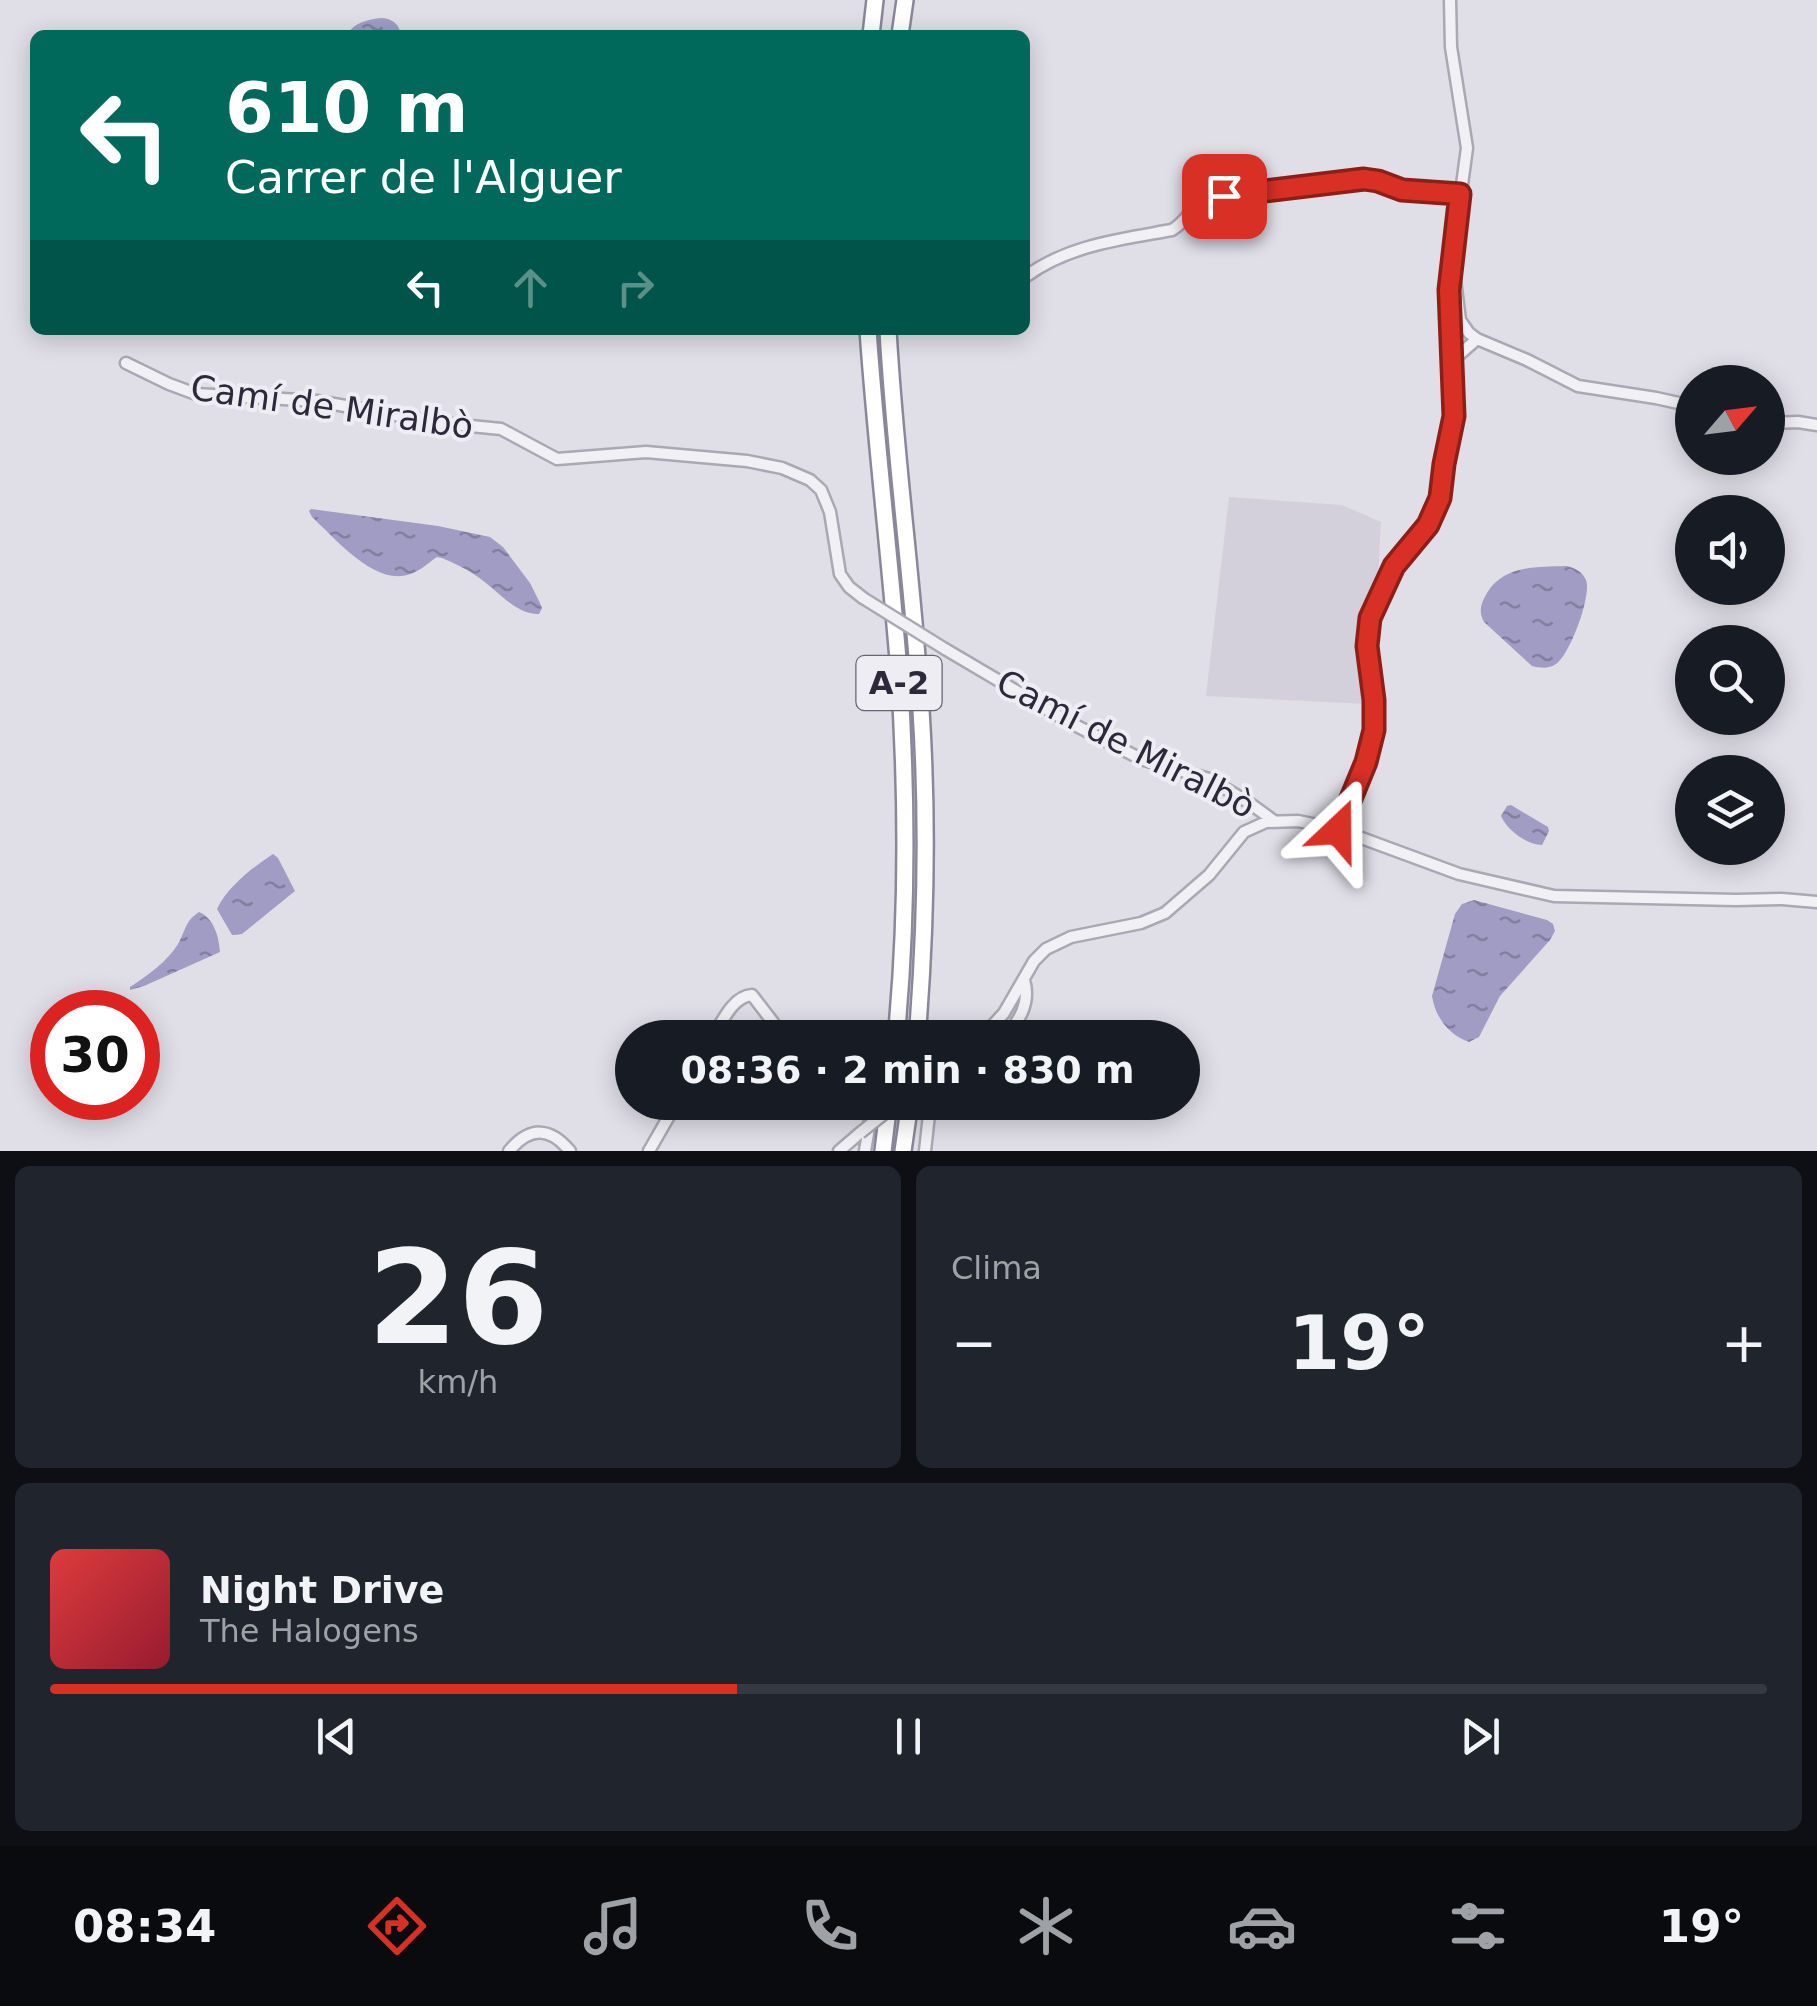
<!DOCTYPE html>
<html lang="es">
<head>
<meta charset="utf-8">
<style>
  body { margin:0; font-family:"DejaVu Sans",sans-serif; background:#20242c; color:#f1f3f6; height:100vh; display:flex; flex-direction:column; font-size:38px; white-space:nowrap }
  * { box-sizing:border-box; margin:0 }
  p { font-size:32px; color:#9ea1a6 }
  .icon { flex:none; width:55px; height:55px; fill:none; stroke:currentColor; stroke-width:2; stroke-linecap:round; stroke-linejoin:round }
  .map { position:relative; height:1151px; overflow:hidden }
  .sheet { display:flex; flex-direction:column; gap:15px; padding:15px; background:#0d0f14; flex:1 }
  .sheet>* { flex:none }
  .hud { position:absolute; left:30px; top:30px; width:1000px; height:305px; border-radius:15px; box-shadow:0 5px 25px #0003; background:#00695c; color:#fff; overflow:hidden }
  .needle { width:65px; rotate:62deg }
  .controls { position:absolute; left:1675px; top:365px; display:grid; gap:20px }
  .controls a { display:grid; place-items:center; width:110px; height:110px; border-radius:50%; background:#171b24; box-shadow:0 5px 25px #0003; font-size:50px }
  .speed { position:absolute; left:30px; top:990px; display:flex; gap:20px; font-size:50px; font-weight:700; text-align:center }
  .speed>* { display:grid; place-content:center; width:130px; height:130px; border-radius:50%; background:#171b24; box-shadow:0 5px 25px #0003; line-height:1 }
  .speed .limit { border:15px solid #d22; background:#fff; color:#111 }
  .pin { position:absolute; display:grid; place-items:center; width:85px; height:85px; color:#fff; margin:-42px; border-radius:20px; box-shadow:0 5px 15px #0006 }
  .me { position:absolute; width:110px; margin:-55px; rotate:23deg; stroke-linejoin:round; filter:drop-shadow(0 0 8px #0008) }
  .turn { display:flex; align-items:center; gap:35px; height:210px; padding:0 30px; font-size:45px }
  .turn .icon { width:130px; height:130px; stroke-width:2.5 }
  .turn b { display:block; font-size:70px; line-height:85px }
  .lanes { display:flex; align-items:center; height:95px; padding:0 30px; background:#0003; justify-content:center; gap:50px; direction:ltr }
  .lanes .off { opacity:.35 }
  .big { font-size:75px; font-weight:600; line-height:1.1 }
  .sheet .tile { flex:1; display:flex; flex-direction:column; justify-content:center; gap:15px; min-width:0; padding:0 35px; border-radius:15px; background:#20242c }
  .sheet .dial { align-items:center; gap:0 }
  .dial b { font-size:130px; line-height:1 }
  .song { display:flex; align-items:center; gap:30px }
  .cover { width:120px; height:120px; border-radius:15px; background:linear-gradient(135deg,hsl(0 70% 55%),hsl(350 70% 35%)) }
  .played { height:10px; border-radius:5px; background:linear-gradient(90deg,#d93025 40%,#363941 40%) }
  .keys { display:flex; justify-content:space-around; direction:ltr }
  .heat { display:flex; justify-content:space-between; align-items:center; font-size:55px; direction:ltr }
  .sheet .tiles { flex:1; display:grid; gap:15px; grid-template-columns:1fr 1fr }
  .tile:last-child { grid-column:span 2 }
  .trip { position:absolute; left:615px; top:1020px; width:585px; height:100px; border-radius:50px; background:#171b24; box-shadow:0 5px 25px #0003; font-weight:600; line-height:100px; text-align:center }
  .dock { display:flex; height:160px; justify-content:space-around; align-items:center; background:#090b0e; color:#9ea1a6 }
  .dock .icon { width:70px; height:70px }
  .dock .selected { color:#d93025 }
  .dock b { font-size:45px; color:#f1f3f6 }
  .map>svg:first-child { display:block }
</style>
</head>
<body>
<div class="map">
<svg width="1817" height="1151" viewBox="0 0 1817 1151">
  <defs>
    <pattern id="water-ripples" width="26" height="14" patternUnits="userSpaceOnUse" patternTransform="scale(2.5)"><rect width="26" height="14" fill="#a19cc3"/><path d="M2 4q2-2 4 0t4 0M15 11q2-2 4 0t4 0" fill="none" stroke="#847fa0"/></pattern>
  </defs>
  <rect width="100%" height="100%" fill="#e0dee6"/>
  <path fill="#d3d0db" d="M1229 497 1342 505 1381 522 1378 579 1366 606 1361 639 1367 704 1206 696Z"/>
  <path fill="url(#water-ripples)" d="M382 18C393 19 399 24 401 35H347C353 23 368 19 382 18Z
    M311 509 438 526 490 537 503 547 530 583 540 603 542 608 539 614C516 615 496 589 478 577 467 569 454 563 442 558L437 557C428 563 420 571 410 574 375 587 335 538 312 517L309 511Z
    M1566 566C1575 568 1582 571 1586 580 1592 595 1570 655 1556 664 1549 669 1540 668 1532 666L1484 622C1478 611 1481 603 1487 593 1504 565 1537 567 1566 566Z
    M1511 805 1548 827 1549 831 1542 845C1527 845 1507 830 1501 816L1507 806Z
    M273 854 278 858 295 891 242 934 232 935 217 909C228 886 252 868 273 854Z
    M1474 900 1547 920 1553 924 1555 931 1550 940 1500 996 1479 1037 1469 1042C1449 1035 1435 1017 1432 996L1455 914 1462 904Z
    M199 912C214 918 219 937 220 952L144 986 130 990V987C147 976 168 961 178 944 186 930 185 921 199 912Z
    M52 1028V1064L39 1081H36L32 1072Z"/>
  <g fill="none" stroke-linecap="round" stroke-linejoin="round">
    <g stroke="#aaa8b3" stroke-width="15">
      <path id="minor" d="M1025 277C1068 245 1122 239 1172 230 1190 219 1191 203 1213 198L1363 179 1378 181 1401 190 1460 194
        M1455 280 1460 320 1469 333 1477 339 1527 360 1578 386 1656 398 1692 406
        M1452 361 1477 339
        M126 363 169 384 196 394 317 401 441 423 501 429 557 459 646 452 747 461 782 468 810 480 821 490 830 512 840 574 849 587 863 598
        M1768 423 1798 422 1817 425
        M945 649 1067 721 1141 759 1209 779 1248 802 1274 821
        M1337 829 1366 762 1374 730V700L1367 646 1371 618 1394 566 1428 525 1438 508 1453 421 1449 280 1467 148 1451 47 1450 0
        M712 1038C722 1022 733 996 752 995L785 1038
        M981 1038 1004 1013 1034 961 1046 949 1071 937 1141 923 1165 913 1209 875 1244 832 1266 822 1298 821 1337 829 1459 874 1554 896 1736 900 1782 899 1817 902
        M1005 1038C1019 1020 1031 1004 1024 980
        M509 1151C530 1126 550 1127 570 1151
        M649 1151 677 1102
        M839 1151 860 1133
        M865 1151C867 1136 874 1115 865 1102
        M925 1151 929 1115 939 1102"/>
    </g>
    <g stroke="#8b879b" stroke-width="20">
      <path id="highway" d="M871 35 875 0
        M900 35 905 0
        M868 330C876 444 890 558 899 672 907 793 908 916 896 1038
        M888 330C895 457 913 583 921 710 928 819 926 929 917 1038
        M883 1151 889 1102
        M903 1151 910 1102"/>
    </g>
    <use href="#minor" stroke="#f1f0f5" stroke-width="10"/>
    <use href="#highway" stroke="#fff" stroke-width="15"/>
    <g stroke="#aaa8b3" stroke-width="15" stroke-linecap="butt">
      <path id="minor-bridge" d="M863 598 945 649
        M860 1133 899 1102"/>
    </g>
    <use href="#minor-bridge" stroke="#f1f0f5" stroke-width="10"/>
  </g>
  <g fill="none" stroke-linecap="round" stroke-linejoin="round">
    <g stroke="#8d1f18" stroke-width="25">
      <path id="route" d="M1224 196 1364 179 1378 181 1402 190 1460 194 1449 290 1454 416 1444 464 1440 498 1428 525 1394 566 1370 618 1367 646 1374 700V730L1366 762 1338 830"/>
    </g>
    <use href="#route" stroke="#d93025" stroke-width="18"/>
  </g>
  <g text-anchor="middle" dominant-baseline="central" stroke-width="8" stroke-linejoin="round" paint-order="stroke">
    <rect fill="#eeedf4" stroke="#676472" stroke-width="2.5" x="856.5" y="656" width="85" height="54" rx="8"/>
    <g font-size="32" font-weight="bold" fill="#2d293b">
      <text x="899" y="683">A-2</text>
    </g>
    <g font-size="35" fill="#2d293b" stroke="#eeedf4">
      <text transform="translate(332 407) rotate(8)">Camí de Miralbò</text>
      <text transform="translate(1126 744) rotate(27)">Camí de Miralbò</text>
    </g>
  </g>
</svg>
<div class="controls">
<a><svg class="needle" viewBox="-14 -14 28 28"><path d="M0-13l5 13h-10z" fill="#e53935"/><path d="M0 13l5-13h-10z" fill="#9ea1a6"/></svg></a>
<a><svg class="icon" aria-label="sound" viewBox="0 0 24 24"><path d="M4 9h4l5-4v14l-5-4H4zM17 9q2 3 0 6"/></svg></a>
<a><svg class="icon" aria-label="search" viewBox="0 0 24 24"><circle cx="10" cy="10" r="6"/><path d="M15 15l6 6"/></svg></a>
<a><svg class="icon" aria-label="layers" viewBox="0 0 24 24"><path d="M12 4l9 5-9 5-9-5zM3 14l9 5 9-5"/></svg></a>
</div>
<div class="speed"><div class="limit">30</div></div>
<div class="pin" style="left:1224px;top:196px;background:#d93025"><svg class="icon" aria-label="arrive" viewBox="0 0 24 24"><path d="M6 21V4h12l-3 4 3 4H6"/></svg></div>
<svg class="me" style="left:1338px;top:830px" viewBox="-20 -20 40 40"><path d="M0-17L14 15 0 8-14 15z" fill="#d93025" stroke="#fff" stroke-width="4"/></svg>
<div class="trip">08:36 · 2 min · 830 m</div>
<div class="hud">
<div class="turn"><svg class="icon" aria-label="left" viewBox="0 0 24 24"><path d="M17 20v-9H6M10 6l-5 5 5 5"/></svg><div><b>610 m</b>Carrer de l'Alguer</div></div>
<div class="lanes"><svg class="icon" aria-label="left" viewBox="0 0 24 24"><path d="M17 20v-9H6M10 6l-5 5 5 5"/></svg><svg class="icon off" aria-label="ahead" viewBox="0 0 24 24"><path d="M12 20V5M6 11l6-6 6 6"/></svg><svg class="icon off" aria-label="right" viewBox="0 0 24 24"><path d="M7 20v-9h11M14 6l5 5-5 5"/></svg></div>
</div>
</div>
<section class="sheet">
<div class="tiles">
<div class="tile dial"><b>26</b><p>km/h</p></div>
<div class="tile"><p>Clima</p>
<div class="heat"><a>−</a><b class="big">19°</b><a>+</a></div>
</div>
<div class="tile">
<div class="song"><i class="cover"></i><div><b>Night Drive</b><p>The Halogens</p></div></div>
<div class="played"></div>
<div class="keys"><svg class="icon" aria-label="previous" viewBox="0 0 24 24"><path d="M18 5L8 12l10 7zM5 5v14"/></svg><svg class="icon" aria-label="pause" viewBox="0 0 24 24"><path d="M8 5v14M16 5v14"/></svg><svg class="icon" aria-label="next" viewBox="0 0 24 24"><path d="M6 5l10 7-10 7zM19 5v14"/></svg></div>
</div>
</div>
</section>
<nav class="dock">
<b>08:34</b>
<svg class="icon selected" aria-label="directions" viewBox="0 0 24 24"><path d="M12 3l9 9-9 9-9-9zM9 14v-3h6M13 9l2 2-2 2"/></svg>
<svg class="icon" aria-label="music" viewBox="0 0 24 24"><path d="M9 18V5l10-2v13"/><circle cx="6" cy="18" r="3"/><circle cx="16" cy="16" r="3"/></svg>
<svg class="icon" aria-label="phone" viewBox="0 0 24 24"><path d="M5 4h4l2 5-3 2q2 4 5 5l2-3 5 2v4C11 20 4 13 5 4z"/></svg>
<svg class="icon" aria-label="climate" viewBox="0 0 24 24"><path d="M12 3v18M4 7l16 10M4 17L20 7"/></svg>
<svg class="icon" aria-label="car" viewBox="0 0 24 24"><path d="M5 17H2v-5l4-1 3-4h7l3 4 3 1v5h-3M9 17h6M6 11h13"/><circle cx="7" cy="17" r="2"/><circle cx="17" cy="17" r="2"/></svg>
<svg class="icon" aria-label="filters" viewBox="0 0 24 24"><path d="M4 7h16M4 17h16"/><circle cx="9" cy="7" r="2"/><circle cx="15" cy="17" r="2"/></svg>
<b>19°</b>
</nav>
</body>
</html>
